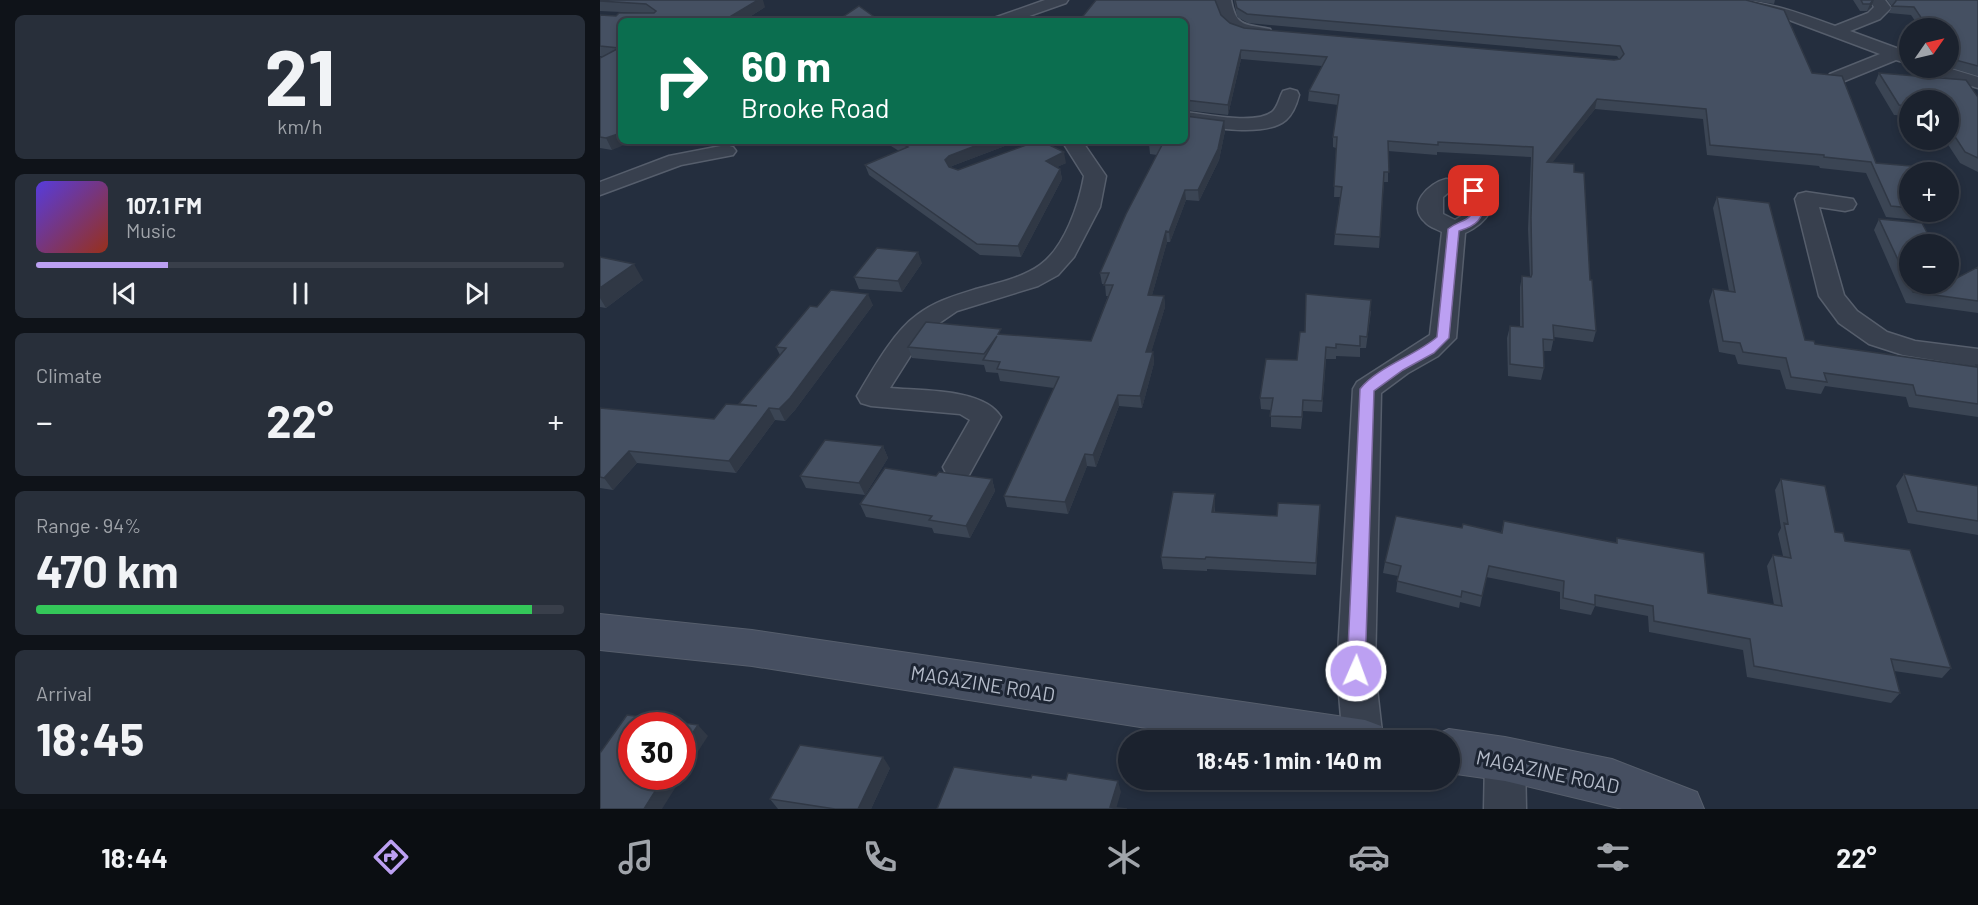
<!DOCTYPE html>
<html lang="en">
<head>
<meta charset="utf-8">
<style>
  body { margin:0; font-family:Barlow,sans-serif; background:#282f3a; color:#f1f3f6; height:100vh; display:flex; flex-direction:column; font-size:22px; white-space:nowrap }
  * { box-sizing:border-box; margin:0 }
  p { font-size:20px; color:#a0a4aa }
  .icon { flex:none; width:33px; height:33px; fill:none; stroke:currentColor; stroke-width:2; stroke-linecap:round; stroke-linejoin:round }
  .map { position:relative; flex:1; overflow:hidden }
  .side { display:flex; flex-direction:column; gap:15px; padding:15px; background:#0f1319; width:600px }
  .side>* { flex:none }
  .top-card { position:absolute; left:18px; top:18px; width:570px; height:126px; border-radius:9px; box-shadow:0 3px 9px #0003,0 0 0 2px #393f4a; background:#0b6e4f; color:#fff; overflow:hidden }
  .needle { width:39px; rotate:56deg }
  .controls { position:absolute; left:1299px; top:18px; display:grid; gap:12px }
  .controls a { display:grid; place-items:center; width:60px; height:60px; border-radius:50%; background:#1b222e; box-shadow:0 3px 9px #0003,0 0 0 2px #393f4a; font-size:30px }
  .speed { position:absolute; left:18px; top:712px; display:flex; gap:12px; font-size:30px; font-weight:700; text-align:center }
  .speed>* { display:grid; place-content:center; width:78px; height:78px; border-radius:50%; background:#1b222e; box-shadow:0 3px 9px #0003,0 0 0 2px #393f4a; line-height:1 }
  .speed .limit { border:9px solid #d22; background:#fff; color:#111 }
  .pin { position:absolute; display:grid; place-items:center; width:51px; height:51px; color:#fff; margin:-26px; border-radius:12px; box-shadow:0 3px 9px #0006 }
  .me { position:absolute; width:66px; margin:-33px; rotate:2deg; stroke-linejoin:round; filter:drop-shadow(0 0 4px #0008) }
  .turn { display:flex; align-items:center; gap:21px; height:126px; padding:0 24px; font-size:27px }
  .turn .icon { width:78px; height:78px; stroke-width:2.5 }
  .turn b { display:block; font-size:42px; line-height:51px }
  .big { font-size:45px; font-weight:700; line-height:1.1 }
  .side .card { flex:1; display:flex; flex-direction:column; justify-content:center; gap:9px; min-width:0; padding:0 21px; border-radius:9px; background:#282f3a }
  .side .dial { align-items:center; gap:0 }
  .dial b { font-size:78px; line-height:1 }
  .song { display:flex; align-items:center; gap:18px }
  .cover { width:72px; height:72px; border-radius:9px; background:linear-gradient(135deg,hsl(250 70% 55%),hsl(10 70% 35%)) }
  .played { height:6px; border-radius:3px; background:linear-gradient(90deg,#bca0f2 25%,#393f4a 25%) }
  .keys { display:flex; justify-content:space-around; direction:ltr }
  .heat { display:flex; justify-content:space-between; align-items:center; font-size:33px; direction:ltr }
  .charge { height:9px; border-radius:4px; background:linear-gradient(90deg,#34c759 94%,#393f4a 0) }
  .trip { position:absolute; left:518px; top:730px; width:342px; height:60px; border-radius:30px; background:#1b222e; box-shadow:0 3px 9px #0003,0 0 0 2px #393f4a; font-weight:700; line-height:60px; text-align:center }
  .menu { display:flex; height:96px; justify-content:space-around; align-items:center; background:#0b0e12; color:#a0a4aa }
  .menu .icon { width:42px; height:42px }
  .menu .selected { color:#bca0f2 }
  .menu b { font-size:27px; color:#f1f3f6 }
  main { display:flex; flex:1; min-height:0 }
  .map>svg:first-child { display:block }
</style>
</head>
<body>
<main>
<section class="side">
<div class="card dial"><b>21</b><p>km/h</p></div>
<div class="card">
<div class="song"><i class="cover"></i><div><b>107.1 FM</b><p>Music</p></div></div>
<div class="played"></div>
<div class="keys"><svg class="icon" aria-label="previous" viewBox="0 0 24 24"><path d="M18 5L8 12l10 7zM5 5v14"/></svg><svg class="icon" aria-label="pause" viewBox="0 0 24 24"><path d="M8 5v14M16 5v14"/></svg><svg class="icon" aria-label="next" viewBox="0 0 24 24"><path d="M6 5l10 7-10 7zM19 5v14"/></svg></div>
</div>
<div class="card"><p>Climate</p>
<div class="heat"><a>−</a><b class="big">22°</b><a>+</a></div>
</div>
<div class="card"><p>Range · 94%</p><b class="big">470 km</b><div class="charge"></div></div>
<div class="card"><p>Arrival</p><b class="big">18:45</b></div>
</section>
<div class="map">
<svg width="1378" height="809" viewBox="0 0 1378 809">
  <rect width="100%" height="100%" fill="#242e3e"/>
  <g fill="none" stroke-linecap="round" stroke-linejoin="round">
    <g stroke="#565e6c" stroke-width="3">
      <path id="street" d="M445 0H468L466 3 415 21H392L394 18Z
        M615 0H631C636 28 646 24 670 29L672 33 664 38C636 34 620 32 615 0Z
        M1127 0C1165 0 1199 13 1235 26L1268 13 1274 7 1269 0H1285L1291 8 1280 19 1250 31 1310 53V64L1296 60 1242 82H1230L1227 78 1230 74 1280 54 1184 18 1129 3Z
        M1322 68H1348L1378 77V88L1325 72Z
        M690 89 697 91 699 95C697 103 693 114 686 120 665 138 611 127 585 124V112C605 114 655 125 672 112 678 107 679 98 683 91Z
        M462 141H482L506 176 500 207 474 257 458 275 438 286 357 311 335 326 323 336 290 388C321 391 384 388 401 417L369 475 358 478 347 475 343 467 370 420 360 414 271 406 261 403 257 396C272 371 293 332 317 315 335 301 354 296 376 289 397 283 422 278 440 265 465 247 479 204 484 176Z
        M126 145 133 147 136 151 133 155 81 165 0 195V182L69 156Z
        M846 179C857 180 869 181 879 187 906 203 884 224 865 233L856 338 838 356 808 373 781 393 775 671 783 741H743L737 671 753 389 757 382 830 335 842 232C837 229 829 227 825 222 806 205 829 183 846 179ZM849 192 863 195 870 203 868 212 855 220 843 214V197Z
        M1206 192 1253 199 1256 204 1253 209 1245 211 1219 207 1244 295 1257 311 1287 332 1315 341 1378 349V367L1303 355 1269 344 1239 323 1219 296 1195 199 1198 194Z
        M905 740 919 746 925 759 926 809H884L885 759 891 746Z"/>
    </g>
    <g stroke="#565e6c" stroke-width="2">
      <path id="secondary" d="M0 614 152 630 765 720 781 726 788 741H629L152 666 0 650Z
        M849 729 905 737 1012 759 1097 792 1104 809H1022L905 781 849 773V741H830L833 736Z"/>
    </g>
    <use href="#street" fill="#38404e" fill-rule="evenodd"/>
    <use href="#secondary" fill="#464f61" fill-rule="evenodd"/>
  </g>
  <path fill="#3b4554" d="M0 0 165 7 143 21H21L12 150 0 148V58L3 57 0 56V15L16 16 42 13 0 11Z
    M634 0H1175L1174 4 1148 0 1212 73 1276 163 1310 172V212H1331L1326 221 1286 217 1266 173 1220 168 1219 166 1107 155 1103 119 995 109 952 162 974 172 996 331 993 342 954 337 951 351H943L944 368 941 380 908 376 907 338 910 326 920 327V287L922 276 930 277 928 229 931 157 837 152V155L788 151V182H784L779 248 734 245 735 234 740 197H734L736 148 733 147V137L738 105 708 101 709 91 722 66 641 59 628 115 585 110V21L621 15 630 23 644 28 1014 60 1019 59 1017 56 648 23 637 17Z
    M1253 0H1274L1271 7 1267 11H1260Z
    M1287 0H1378V76L1348 67V28H1320L1311 15 1289 13 1292 6Z
    M1279 73 1378 97V172L1360 163 1345 140H1348V100H1310V116L1294 115 1275 83Z
    M625 131 619 160 599 201 586 200 570 242H567L552 295 564 296 565 307 551 352H553L554 363 542 408 519 406 496 467 487 466 468 514 407 507 404 496 454 388 400 381 398 373 386 372 384 365 312 358 308 347 403 335 491 341 508 296H506L505 284H502L500 273 557 155 550 154 549 144Z
    M283 141H418L352 166 350 168 358 170 466 163 457 167 460 169 462 179 421 257 380 255 269 175 265 165 299 151Z
    M1117 197 1205 340 1215 344 1375 367 1376 365H1378V417L1309 407 1306 397 1225 386 1221 394 1186 389 1180 370 1138 364 1135 355 1119 352 1109 301 1113 289 1129 291 1113 208Z
    M1279 219 1351 281 1378 267V313L1306 303 1274 230Z
    M0 257 43 280 6 308 0 307Z
    M322 263 302 292 259 289 254 277Z
    M273 305 195 410 185 421 175 420 136 473 37 463 13 490 0 488V408L114 419 140 405 139 404 180 355 176 347 217 307Z
    M771 311 766 348H760V357L736 356V359H726L722 412 703 411 701 429 671 427V410L661 409 660 398 697 360 705 332Z
    M283 446 288 458 265 495 206 488 200 476Z
    M1304 474 1378 486V535L1308 523 1296 486Z
    M336 476 392 479 395 491 370 538 334 533 332 528 266 517 260 504Z
    M1181 479 1235 532 1245 541 1351 668 1342 678 1294 671 1300 693 1291 703 1147 677 1143 650 1049 632 1048 616 995 606 991 615 960 609V592L886 577 880 607 860 602 859 608 796 592 798 576 783 573 785 562 862 528 901 533 904 521 1016 543 1017 538 1108 593 1174 605 1167 566 1173 555 1183 556 1178 534 1181 528 1175 490Z
    M720 505 716 575 607 569V571L563 569 561 557 615 506V512L677 516Z
    M290 768 271 809H178L170 799Z"/>
  <path fill="#303845" d="M158 0H163L165 7 143 21H123Z
    M1274 0 1271 7 1267 11 1270 4Z
    M641 50V59L628 115V105Z
    M997 99 995 109 945 172 947 162Z
    M624 121 625 131 619 160 599 201 598 190Z
    M21 133V141H34L12 150 6 138Z
    M388 141H418L352 166 347 170 345 160 349 156Z
    M464 152 466 163 448 171 446 161Z
    M460 169 462 179 421 257 418 246Z
    M585 190 586 200 570 242 569 232Z
    M566 231 567 242 549 306 548 295Z
    M318 252 322 263 302 292 298 281Z
    M34 264 43 280 6 308 0 298V288Z
    M268 294 273 305 195 410 185 421 179 409Z
    M564 296 565 307 548 363 546 352Z
    M553 352 554 363 542 408 540 396Z
    M518 395 519 406 496 467 493 455Z
    M169 408 175 420 136 473 129 461Z
    M283 446 288 458 265 495 259 483Z
    M29 451 37 463 13 490 4 478Z
    M485 454 487 466 468 514 465 502Z
    M392 479 395 491 370 538 366 526Z
    M615 494V506L613 524 612 512Z
    M98 725 108 736 82 776V749Z
    M283 757 290 768 271 809H258Z
    M64 777H82L62 809H44Z
    M518 781 521 792 516 809 510 807Z"/>
  <path fill="#455062" stroke="#303845" stroke-width="1.5" d="M0 0H158L123 21H21V133L6 138 0 137V58L19 48 0 46V15L16 16 19 13H54L56 11 46 4 0 1Z
    M496 0H615L621 15 630 23 644 28 1014 60 1020 59 1024 54 1020 46 647 14 637 8 635 0H1146L1184 10 1212 73 1242 76 1276 163 1311 166 1314 172H1310V208L1291 206 1271 162 1224 157V155L1110 145 1106 109 997 99 947 162 974 164V172L984 173 990 280H992L996 331 953 325 954 340 943 339 944 368 910 364V326L923 327 922 276 931 277 932 274 931 218 933 147 838 142V145L788 141 789 172H784L780 237 735 234 742 187 734 186 737 137H733L739 95 709 91 727 57 641 50 628 105 585 100V21H479Z
    M1261 0H1273L1270 4H1263Z
    M1296 0H1378V66L1348 58V28H1328L1314 7 1292 6 1296 1Z
    M259 6 280 21H237Z
    M1279 73 1366 80 1378 97V158L1365 152 1348 126V100H1310V106L1299 105Z
    M585 116 624 121 618 149 598 190H585L569 232 566 231 548 295 564 296 546 352H553L540 396 518 395 493 455 485 454 465 502 404 496 459 377 397 369 400 362 383 360 397 336 384 354 308 347 326 322 401 329 398 334 491 341 513 285H504L509 273H500L526 214 562 145 549 144 550 141H585Z
    M297 141H388L349 156 345 160 349 167 358 170 437 141H441L464 152 446 161 460 169 418 246 377 244 265 165 308 147Z
    M1117 197 1169 203 1205 340 1214 341 1215 344 1377 367 1376 365H1378V404L1316 395 1313 385 1224 373 1227 382 1191 377 1186 358 1143 352 1140 343 1123 341 1113 289 1135 292Z
    M1279 219 1322 223 1333 244H1310V284H1348V277L1351 281 1378 267V301L1313 292Z
    M277 248 318 252 298 281 254 277Z
    M0 257 34 264 0 288Z
    M231 290 268 294 190 398 179 409 169 408 129 461 29 451 4 478 0 477V408L114 419 126 404 157 406 139 404 186 348 176 347 210 306 217 307Z
    M706 294 771 300 767 337 760 336V346L736 344V348L726 347 722 401 703 400 702 417 670 416 673 398H660L666 359 697 360 700 332H705Z
    M225 440 283 446 259 483 200 476Z
    M285 468 336 476 339 472 392 479 366 526 329 520 332 516 260 504Z
    M1304 474 1378 486V521L1317 511Z
    M1181 479 1225 486 1235 532 1243 533 1245 541 1310 550 1351 668 1291 659 1300 693 1154 666 1150 639 1054 621 1053 606 995 595V605L963 598 964 581 889 566 882 596 862 591 861 597 797 581 801 566 785 562 796 516 862 528 863 524 902 533 904 521 1017 543V538L1104 553 1108 593 1182 606 1173 555 1191 558 1184 523 1188 524Z
    M573 492 615 494 612 512 677 516 678 503 720 505 716 563 606 557 605 559 561 557Z
    M27 715 98 725 82 749V726H32V777H64L44 809H0V753Z
    M200 745 283 757 258 809H235L170 799Z
    M354 767 431 778 432 775 466 780 468 773 518 781 510 807 527 809H337Z"/>
  <path fill="#bca0f2" stroke="#7a689d" stroke-width="1.5" d="M874 188 878 189 886 200C882 220 878 225 859 231L849 338 834 353 803 370 774 391 765 671 762 677 756 679 750 677 747 671 760 389C777 367 815 356 837 337L848 229C864 217 871 224 876 201L869 191Z"/>
  <g text-anchor="middle" dominant-baseline="central" stroke-width="6" stroke-linejoin="round" paint-order="stroke">
    <g font-size="20" fill="#b4bbc9" stroke="#1d2533">
      <text transform="translate(383 683) rotate(9)">MAGAZINE ROAD</text>
      <text transform="translate(948 771) rotate(12)">MAGAZINE ROAD</text>
    </g>
  </g>
</svg>
<div class="controls">
<a><svg class="needle" viewBox="-14 -14 28 28"><path d="M0-13l5 13h-10z" fill="#e53935"/><path d="M0 13l5-13h-10z" fill="#a0a4aa"/></svg></a>
<a><svg class="icon" aria-label="sound" viewBox="0 0 24 24"><path d="M4 9h4l5-4v14l-5-4H4zM17 9q2 3 0 6"/></svg></a>
<a>+</a>
<a>−</a>
</div>
<div class="speed"><div class="limit">30</div></div>
<div class="pin" style="left:874px;top:191px;background:#d93025"><svg class="icon" aria-label="arrive" viewBox="0 0 24 24"><path d="M6 21V4h12l-3 4 3 4H6"/></svg></div>
<svg class="me" style="left:756px;top:671px" viewBox="-20 -20 40 40"><circle r="17" fill="#bca0f2" stroke="#fff" stroke-width="3"/><path d="M0-11L8 9 0 5-8 9z" fill="#fff"/></svg>
<div class="trip">18:45 · 1 min · 140 m</div>
<div class="top-card">
<div class="turn"><svg class="icon" aria-label="right" viewBox="0 0 24 24"><path d="M7 20v-9h11M14 6l5 5-5 5"/></svg><div><b>60 m</b>Brooke Road</div></div>
</div>
</div>
</main>
<nav class="menu">
<b>18:44</b>
<svg class="icon selected" aria-label="directions" viewBox="0 0 24 24"><path d="M12 3l9 9-9 9-9-9zM9 14v-3h6M13 9l2 2-2 2"/></svg>
<svg class="icon" aria-label="music" viewBox="0 0 24 24"><path d="M9 18V5l10-2v13"/><circle cx="6" cy="18" r="3"/><circle cx="16" cy="16" r="3"/></svg>
<svg class="icon" aria-label="phone" viewBox="0 0 24 24"><path d="M5 4h4l2 5-3 2q2 4 5 5l2-3 5 2v4C11 20 4 13 5 4z"/></svg>
<svg class="icon" aria-label="climate" viewBox="0 0 24 24"><path d="M12 3v18M4 7l16 10M4 17L20 7"/></svg>
<svg class="icon" aria-label="car" viewBox="0 0 24 24"><path d="M5 17H2v-5l4-1 3-4h7l3 4 3 1v5h-3M9 17h6M6 11h13"/><circle cx="7" cy="17" r="2"/><circle cx="17" cy="17" r="2"/></svg>
<svg class="icon" aria-label="filters" viewBox="0 0 24 24"><path d="M4 7h16M4 17h16"/><circle cx="9" cy="7" r="2"/><circle cx="15" cy="17" r="2"/></svg>
<b>22°</b>
</nav>
</body>
</html>
